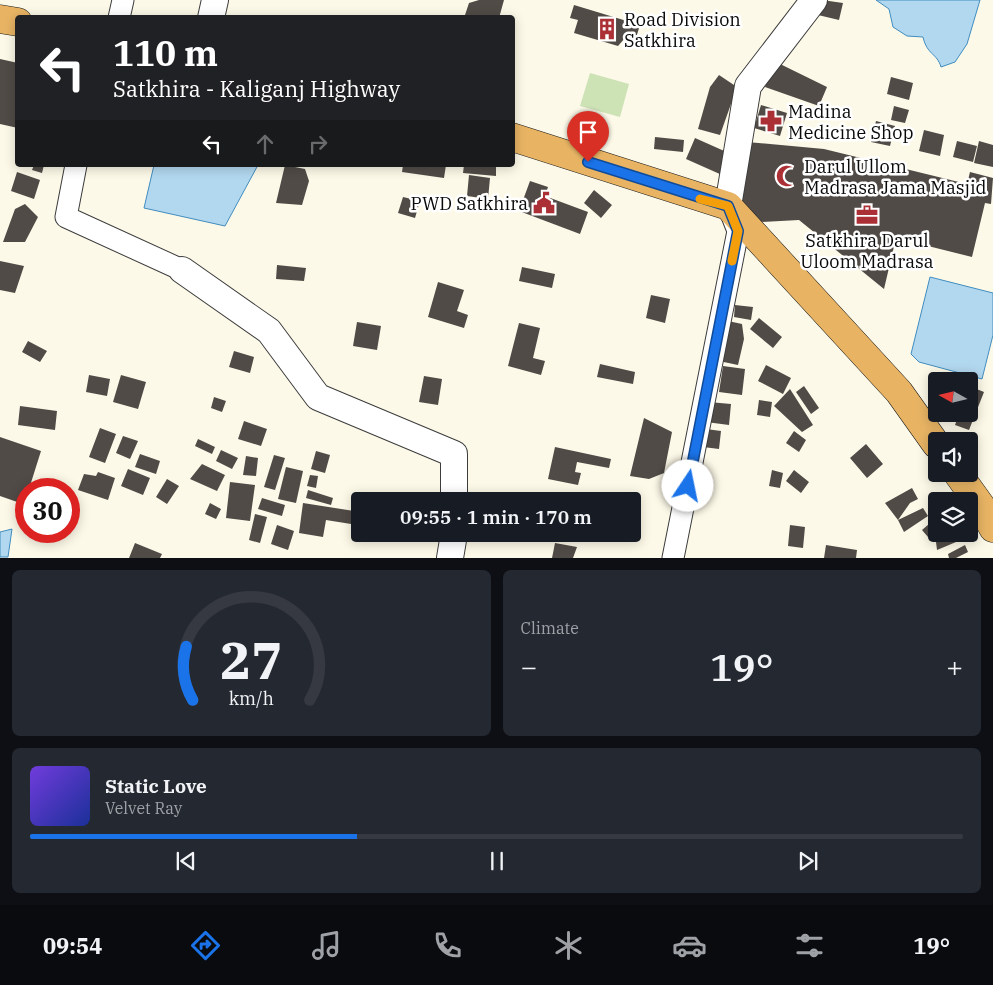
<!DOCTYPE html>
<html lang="en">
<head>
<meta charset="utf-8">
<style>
  body { margin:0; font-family:"IBM Plex Serif",serif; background:#242831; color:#f1f3f6; height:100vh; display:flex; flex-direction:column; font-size:19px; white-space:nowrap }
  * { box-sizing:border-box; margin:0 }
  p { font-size:16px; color:#9ea1a6 }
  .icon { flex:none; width:28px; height:28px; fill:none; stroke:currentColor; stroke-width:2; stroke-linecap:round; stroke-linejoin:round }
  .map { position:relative; height:558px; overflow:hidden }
  .details { display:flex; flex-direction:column; gap:12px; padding:12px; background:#0d0f14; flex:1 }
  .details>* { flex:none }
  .hud { position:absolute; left:15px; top:15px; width:500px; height:152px; border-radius:5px; box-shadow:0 2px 12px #0003; background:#202124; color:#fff; overflow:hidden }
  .needle { width:32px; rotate:278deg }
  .tools { position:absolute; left:928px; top:372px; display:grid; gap:10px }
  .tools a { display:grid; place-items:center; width:50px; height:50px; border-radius:5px; background:#171b24; box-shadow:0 2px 12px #0003; font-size:25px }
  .speed { position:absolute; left:15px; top:478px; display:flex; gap:10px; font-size:25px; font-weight:700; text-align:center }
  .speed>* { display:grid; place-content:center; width:65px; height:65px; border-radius:50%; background:#171b24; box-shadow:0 2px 12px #0003; line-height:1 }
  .speed .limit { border:8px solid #d22; background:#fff; color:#111 }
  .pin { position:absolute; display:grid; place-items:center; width:42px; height:42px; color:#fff; margin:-51px -21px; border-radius:50% 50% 50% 0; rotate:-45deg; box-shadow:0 0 5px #0007 }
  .pin .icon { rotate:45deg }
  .me { position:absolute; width:55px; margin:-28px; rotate:11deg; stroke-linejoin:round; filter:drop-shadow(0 0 4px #0008) }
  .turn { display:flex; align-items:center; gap:18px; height:105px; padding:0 15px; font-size:22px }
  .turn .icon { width:65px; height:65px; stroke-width:2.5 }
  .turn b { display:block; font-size:35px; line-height:42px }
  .lanes { display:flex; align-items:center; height:48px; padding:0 15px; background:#0003; justify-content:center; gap:25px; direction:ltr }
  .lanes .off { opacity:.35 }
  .big { font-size:38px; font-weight:600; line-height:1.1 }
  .details .tile { flex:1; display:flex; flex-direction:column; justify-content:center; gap:8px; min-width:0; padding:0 18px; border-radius:8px; background:#242831 }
  .details .dial { align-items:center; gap:0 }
  .dial svg { height:130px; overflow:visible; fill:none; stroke:#363941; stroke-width:7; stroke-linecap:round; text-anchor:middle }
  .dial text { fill:#f1f3f6; stroke:none }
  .song { display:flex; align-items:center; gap:15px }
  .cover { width:60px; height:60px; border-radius:8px; background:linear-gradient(135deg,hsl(260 70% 55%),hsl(230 70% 35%)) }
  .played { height:5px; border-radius:2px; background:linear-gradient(90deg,#1a73e8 35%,#363941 35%) }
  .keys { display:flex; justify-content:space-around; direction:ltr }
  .heat { display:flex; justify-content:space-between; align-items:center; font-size:28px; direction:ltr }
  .details .tiles { flex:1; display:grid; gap:12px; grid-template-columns:1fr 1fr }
  .tile:last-child { grid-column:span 2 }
  .trip { position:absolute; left:351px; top:492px; width:290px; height:50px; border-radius:5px; background:#171b24; box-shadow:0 2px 12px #0003; font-weight:600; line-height:50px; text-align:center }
  .dock { display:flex; height:80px; justify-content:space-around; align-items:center; background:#090b0e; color:#9ea1a6 }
  .dock .icon { width:35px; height:35px }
  .dock .current { color:#1a73e8 }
  .dock b { font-size:22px; color:#f1f3f6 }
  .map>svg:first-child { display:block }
</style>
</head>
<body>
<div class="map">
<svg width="993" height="558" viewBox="0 0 993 558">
  <rect width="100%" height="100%" fill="#fdf9e8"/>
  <path fill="#cde3b6" d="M590 73 629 84 620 117 580 106Z"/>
  <path fill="#b2d8ef" stroke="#408cbf" d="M876 0H980L967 44 955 62 941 67C937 53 927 55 923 37L907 36 893 27 889 9Z
    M154 165H258L225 226 144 208Z
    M930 277 993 293V335L982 379 919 362 911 354Z
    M12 529 8 557H0V532Z"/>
  <path fill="#514b47" d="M479 0H504L499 18 465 15 469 3Z
    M822 0 843 3 839 20 818 15Z
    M574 5 640 25 635 41 625 38 618 46 574 33 578 20 570 18Z
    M0 59 18 63V128L0 124Z
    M776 62 827 87 819 106 765 87Z
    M719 75 737 87 720 135 698 129 710 87Z
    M891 77 913 83 909 100 887 94Z
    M761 105 787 113 780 136 754 128Z
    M894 106 909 110 905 123 891 120Z
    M876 121 895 126 890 146 871 142Z
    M924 130 944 135 940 156 919 151Z
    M655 137 684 140 683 152 654 149Z
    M695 138 731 154 722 175 686 159Z
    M957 141 977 146 973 162 953 157Z
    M979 141 993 145V167L974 163Z
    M747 142 824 149 967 184 970 172 993 178 991 204 985 203 972 257 896 238 884 289 799 220 760 222 745 210 741 197Z
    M34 165H44L42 173 32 170Z
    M285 165 305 169 309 181 302 205 276 203Z
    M403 165H446L444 178 402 172Z
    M464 165 496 167V176L463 173Z
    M17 172 40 180 34 199 11 191Z
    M469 175 490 178 488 199 467 196Z
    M530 181 548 187 545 196 588 212 580 234 519 211Z
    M594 190 612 205 601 218 584 203Z
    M403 197 420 201 415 218 398 213Z
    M25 204 38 217 25 242H3L15 209Z
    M0 261 24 266 15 293 0 290Z
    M277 265 306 268 304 281 276 279Z
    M522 267 555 274 552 288 519 281Z
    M438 282 464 290 457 311 468 315 464 328 428 317Z
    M651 295 670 299 665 323 646 318Z
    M735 305 753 307 751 320 734 317Z
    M759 318 782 337 773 348 750 329Z
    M728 321 742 324 744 339 738 365 719 361Z
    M357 322 381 326 377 350 353 346Z
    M519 323 540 328 533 358 545 361 541 375 508 366Z
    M28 341 47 351 40 362 22 352Z
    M234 351 254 357 250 373 229 367Z
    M600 364 635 372 633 384 597 377Z
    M766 365 791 378 783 394 758 381Z
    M723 366 745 369 742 395 719 392Z
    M89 375 110 379 107 396 86 392Z
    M121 375 146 382 138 409 113 402Z
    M424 376 442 379 438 405 419 402Z
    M804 386 819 408 811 414 796 392Z
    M969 386 984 392 969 430 955 425 959 414H969Z
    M790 389 813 425 802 432 774 406Z
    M214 397 226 401 222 412 211 408Z
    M759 400 772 402 770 417 757 415Z
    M709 402 731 404 729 425 706 422Z
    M20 406 57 411 55 430 18 425Z
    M644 418 672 432 664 473 649 479 630 476Z
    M244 421 267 429 261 446 238 439Z
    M100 428 116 434 105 463 89 457Z
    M706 429 721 431 719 449 703 447Z
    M794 431 806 440 799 452 786 443Z
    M123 436 138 441 130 459 116 453Z
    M0 437 41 451 29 489H26L23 504 0 496Z
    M198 439 215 447 212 454 195 446Z
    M866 444 883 464 867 478 850 458Z
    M555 447 611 459 609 468 577 462 575 472 581 473 578 485 548 479Z
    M221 450 238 458 232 469 216 461Z
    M316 451 330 455 325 473 311 469Z
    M140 454 160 461 156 474 135 467Z
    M274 455 285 458 275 490 264 487Z
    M246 456 258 458 256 476 243 475Z
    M202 464 225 475 217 491 190 479Z
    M286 467 303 471 296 503 278 499Z
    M128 469 150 478 143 495 121 486Z
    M772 470 783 473 780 488 769 486Z
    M794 470 809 482 801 493 786 481Z
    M98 472 115 478 108 500 78 490 84 474 96 476Z
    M310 475 318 476 316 488 307 486Z
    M167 479 179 486 167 504 156 497Z
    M230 482 255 485 250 521 226 518Z
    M912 488 918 499 910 503 898 520 885 503Z
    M308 490 333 498 331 505 306 498Z
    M262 498 285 505 282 516 258 509Z
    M210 503 221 509 216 519 205 514Z
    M303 503 354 511 351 524 326 520 323 537 299 533Z
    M923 508 928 516 904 532 898 520Z
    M255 514 267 517 260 543 249 540Z
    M936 518V530L928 537 922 530Z
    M277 525 294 531 288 550 271 544Z
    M790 525 805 527 803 548 788 546Z
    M935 534H966L968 537 937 550Z
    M135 543 162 554 160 558H129Z
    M555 543 577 547 573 558H552Z
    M826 545 857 550 856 558H824Z
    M965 545 968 552 956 558H949L948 554Z"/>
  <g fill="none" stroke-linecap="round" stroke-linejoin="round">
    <g stroke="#3c3c3c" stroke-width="23">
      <path id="minor" d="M119 18 123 0
        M76 165 66 217 182 270
        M673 558 738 231 729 208"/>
    </g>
    <g stroke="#3c3c3c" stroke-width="28">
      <path id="tertiary" d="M211 18 215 0
        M728 206 748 86 814 0
        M182 270 269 331 318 397 454 454V501
        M450 558 454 534"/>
    </g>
    <g stroke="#1a1a1a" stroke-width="29">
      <path id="trunk" d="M0 19 18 22
        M512 137 728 206 899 392 936 444
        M958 474 981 506 993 528"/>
    </g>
    <use href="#minor" stroke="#fff" stroke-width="21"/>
    <use href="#tertiary" stroke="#fff" stroke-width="26"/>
    <use href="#trunk" stroke="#e8b464" stroke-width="28"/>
  </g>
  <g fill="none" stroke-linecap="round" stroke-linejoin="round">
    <g stroke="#114b97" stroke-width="12">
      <path id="route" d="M588 162 728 206 738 231 688 486"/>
    </g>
    <use href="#route" stroke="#1a73e8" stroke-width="9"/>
    <path stroke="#f59e0b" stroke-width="9" d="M700 199 728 206 738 231 732 261"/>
  </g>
  <defs>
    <g id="building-bare" transform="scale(1.725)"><path d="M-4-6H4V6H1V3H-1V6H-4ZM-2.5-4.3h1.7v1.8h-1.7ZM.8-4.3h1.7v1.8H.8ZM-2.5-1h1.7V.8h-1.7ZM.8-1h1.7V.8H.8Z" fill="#aa3036" stroke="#fff" stroke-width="2.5" paint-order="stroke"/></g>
    <g id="pharmacy-bare" transform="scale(1.725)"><path d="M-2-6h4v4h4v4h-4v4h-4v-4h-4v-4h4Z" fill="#aa3036" stroke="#fff" stroke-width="2.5" paint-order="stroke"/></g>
    <g id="mosque-bare" transform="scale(1.725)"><path d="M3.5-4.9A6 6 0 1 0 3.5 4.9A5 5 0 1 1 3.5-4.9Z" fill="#aa3036" stroke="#fff" stroke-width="2.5" paint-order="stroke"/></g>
    <g id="civic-bare" transform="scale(1.725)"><path d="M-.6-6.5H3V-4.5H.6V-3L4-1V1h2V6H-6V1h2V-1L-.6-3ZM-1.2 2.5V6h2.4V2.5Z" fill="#aa3036" stroke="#fff" stroke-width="2.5" paint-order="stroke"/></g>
    <g id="office-bare" transform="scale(1.725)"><path d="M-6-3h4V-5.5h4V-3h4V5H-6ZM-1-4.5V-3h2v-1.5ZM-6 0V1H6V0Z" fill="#aa3036" stroke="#fff" stroke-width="2.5" paint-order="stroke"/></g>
  </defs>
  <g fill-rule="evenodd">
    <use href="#building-bare" x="607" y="29"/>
    <use href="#pharmacy-bare" x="771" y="121"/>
    <use href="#mosque-bare" x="787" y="176"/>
    <use href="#civic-bare" x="544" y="203"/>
    <use href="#office-bare" x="867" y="215"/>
  </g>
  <g text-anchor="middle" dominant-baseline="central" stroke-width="5" stroke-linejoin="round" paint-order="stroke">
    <g font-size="18" fill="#090909" stroke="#fff" text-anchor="start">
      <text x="624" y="19">Road Division<tspan x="624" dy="21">Satkhira</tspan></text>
      <text x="788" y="111">Madina<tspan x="788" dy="21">Medicine Shop</tspan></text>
      <text x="804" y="166">Darul Ullom<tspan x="804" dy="21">Madrasa Jama Masjid</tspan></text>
      <text x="528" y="203" text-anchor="end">PWD Satkhira</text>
      <text x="867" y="240" text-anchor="middle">Satkhira Darul<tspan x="867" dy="21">Uloom Madrasa</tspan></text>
    </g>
  </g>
</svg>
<div class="tools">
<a><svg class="needle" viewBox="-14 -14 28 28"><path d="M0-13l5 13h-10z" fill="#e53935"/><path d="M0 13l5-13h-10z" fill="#9ea1a6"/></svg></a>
<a><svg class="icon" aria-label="sound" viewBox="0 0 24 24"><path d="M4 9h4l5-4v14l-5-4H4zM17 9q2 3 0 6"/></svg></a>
<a><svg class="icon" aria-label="layers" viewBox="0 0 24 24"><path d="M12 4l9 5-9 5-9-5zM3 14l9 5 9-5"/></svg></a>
</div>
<div class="speed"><div class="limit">30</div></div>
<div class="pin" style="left:588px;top:162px;background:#d93025"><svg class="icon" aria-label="arrive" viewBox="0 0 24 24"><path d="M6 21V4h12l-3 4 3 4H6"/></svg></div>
<svg class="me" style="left:688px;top:486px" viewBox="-20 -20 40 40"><circle r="19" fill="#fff"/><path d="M0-13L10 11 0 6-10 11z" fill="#1a73e8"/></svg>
<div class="trip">09:55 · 1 min · 170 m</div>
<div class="hud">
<div class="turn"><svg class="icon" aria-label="left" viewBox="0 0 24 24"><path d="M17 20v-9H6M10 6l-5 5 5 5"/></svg><div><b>110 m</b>Satkhira - Kaliganj Highway</div></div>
<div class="lanes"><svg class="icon" aria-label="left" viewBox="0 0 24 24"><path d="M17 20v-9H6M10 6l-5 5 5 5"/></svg><svg class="icon off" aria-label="ahead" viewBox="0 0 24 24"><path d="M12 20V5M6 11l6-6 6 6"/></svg><svg class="icon off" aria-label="right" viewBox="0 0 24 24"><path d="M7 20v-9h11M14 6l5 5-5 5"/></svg></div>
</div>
</div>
<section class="details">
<div class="tiles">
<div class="tile dial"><svg viewBox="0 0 100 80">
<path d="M14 69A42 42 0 1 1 86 69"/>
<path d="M14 69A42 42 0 0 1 10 36" stroke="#1a73e8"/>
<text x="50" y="56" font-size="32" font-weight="700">27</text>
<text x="50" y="72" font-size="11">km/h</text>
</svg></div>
<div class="tile"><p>Climate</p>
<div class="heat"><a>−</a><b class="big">19°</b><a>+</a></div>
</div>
<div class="tile">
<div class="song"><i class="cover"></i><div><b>Static Love</b><p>Velvet Ray</p></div></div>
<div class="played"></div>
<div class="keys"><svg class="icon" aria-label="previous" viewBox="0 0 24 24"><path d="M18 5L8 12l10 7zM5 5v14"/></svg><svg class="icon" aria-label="pause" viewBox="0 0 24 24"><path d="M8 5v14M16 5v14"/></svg><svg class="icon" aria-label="next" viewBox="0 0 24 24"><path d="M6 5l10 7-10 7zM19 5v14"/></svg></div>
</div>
</div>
</section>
<nav class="dock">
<b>09:54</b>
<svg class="icon current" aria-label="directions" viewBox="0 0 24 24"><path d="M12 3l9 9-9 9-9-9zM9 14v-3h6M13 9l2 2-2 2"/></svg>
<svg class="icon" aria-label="music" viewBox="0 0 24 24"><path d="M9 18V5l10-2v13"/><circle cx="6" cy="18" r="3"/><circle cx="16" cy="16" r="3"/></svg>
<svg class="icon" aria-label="phone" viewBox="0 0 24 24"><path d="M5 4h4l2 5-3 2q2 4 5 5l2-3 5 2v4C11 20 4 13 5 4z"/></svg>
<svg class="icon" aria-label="climate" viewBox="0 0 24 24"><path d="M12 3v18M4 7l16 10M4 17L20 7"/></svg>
<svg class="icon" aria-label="car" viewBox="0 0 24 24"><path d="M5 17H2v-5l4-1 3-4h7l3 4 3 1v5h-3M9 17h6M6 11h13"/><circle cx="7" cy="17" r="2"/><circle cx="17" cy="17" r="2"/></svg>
<svg class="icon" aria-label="filters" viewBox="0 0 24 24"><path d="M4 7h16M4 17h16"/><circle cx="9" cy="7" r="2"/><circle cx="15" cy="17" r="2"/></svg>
<b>19°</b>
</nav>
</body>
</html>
